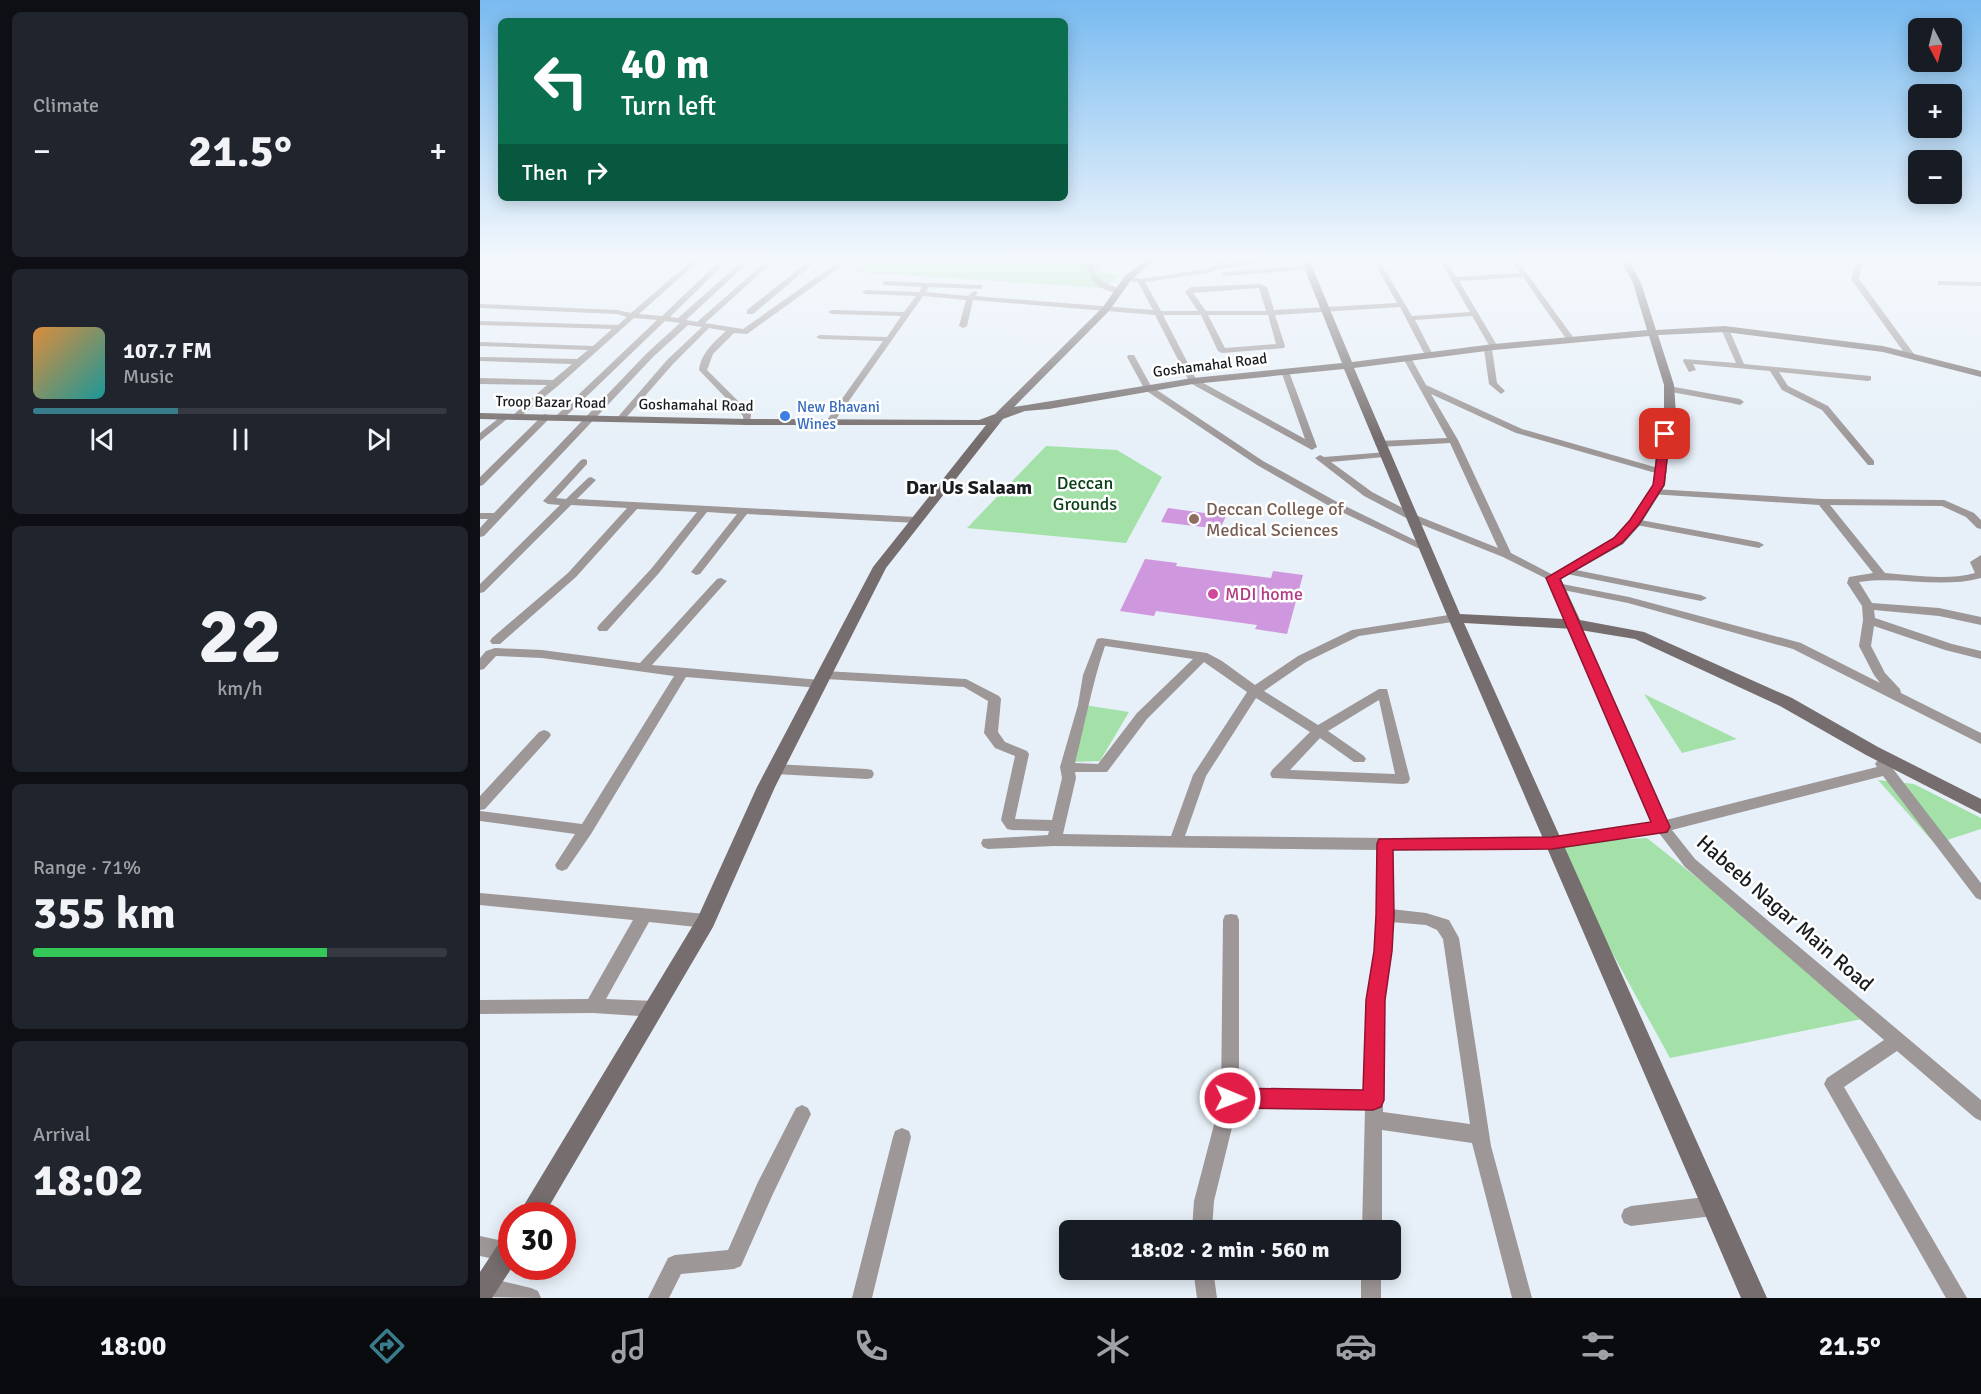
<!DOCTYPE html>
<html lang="en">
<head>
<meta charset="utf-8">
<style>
  body { margin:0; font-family:Signika,sans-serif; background:#20242c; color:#f1f3f6; height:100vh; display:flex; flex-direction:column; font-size:22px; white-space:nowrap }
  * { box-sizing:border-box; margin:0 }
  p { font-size:20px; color:#9ea1a6 }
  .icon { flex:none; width:33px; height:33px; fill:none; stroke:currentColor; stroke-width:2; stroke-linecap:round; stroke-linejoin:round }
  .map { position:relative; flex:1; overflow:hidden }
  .side { display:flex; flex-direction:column; gap:12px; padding:12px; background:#0d0f14; width:480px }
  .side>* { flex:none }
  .banner { position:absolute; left:18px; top:18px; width:570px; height:183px; border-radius:9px; box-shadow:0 3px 15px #0003; background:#0b6e4f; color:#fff; overflow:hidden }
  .needle { width:39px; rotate:173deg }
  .fabs { position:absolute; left:1428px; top:18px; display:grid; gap:12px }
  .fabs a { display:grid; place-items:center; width:54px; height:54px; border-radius:9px; background:#171b24; box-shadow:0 3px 15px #0003; font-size:30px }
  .speed { position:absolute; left:18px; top:1202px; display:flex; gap:12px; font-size:30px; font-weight:700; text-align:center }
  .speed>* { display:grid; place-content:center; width:78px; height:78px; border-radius:50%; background:#171b24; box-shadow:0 3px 15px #0003; line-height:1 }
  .speed .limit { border:9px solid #d22; background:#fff; color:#111 }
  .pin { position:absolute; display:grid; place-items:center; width:51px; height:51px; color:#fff; margin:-26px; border-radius:12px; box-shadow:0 3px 9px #0006 }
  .me { position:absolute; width:66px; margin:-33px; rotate:91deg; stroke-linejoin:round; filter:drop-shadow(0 0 4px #0008) }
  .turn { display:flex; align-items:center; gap:21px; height:126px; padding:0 24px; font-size:27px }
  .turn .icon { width:78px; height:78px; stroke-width:2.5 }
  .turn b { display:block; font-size:42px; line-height:51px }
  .then { display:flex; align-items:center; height:57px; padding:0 24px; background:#0003; gap:12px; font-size:22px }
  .big { font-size:45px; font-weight:800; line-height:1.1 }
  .side .card { flex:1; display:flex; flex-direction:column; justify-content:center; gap:9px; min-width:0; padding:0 21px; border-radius:9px; background:#20242c }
  .side .dial { align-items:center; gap:0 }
  .dial b { font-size:78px; line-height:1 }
  .song { display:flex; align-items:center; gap:18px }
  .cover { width:72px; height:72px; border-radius:9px; background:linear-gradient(135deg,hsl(30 70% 55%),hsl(180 70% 35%)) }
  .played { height:6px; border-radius:3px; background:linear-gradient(90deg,#397c8c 35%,#363941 35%) }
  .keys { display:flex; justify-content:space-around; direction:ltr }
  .heat { display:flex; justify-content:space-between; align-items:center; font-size:33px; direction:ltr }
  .charge { height:9px; border-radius:4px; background:linear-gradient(90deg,#34c759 71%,#363941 0) }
  .trip { position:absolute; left:579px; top:1220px; width:342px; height:60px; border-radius:9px; background:#171b24; box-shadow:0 3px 15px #0003; font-weight:800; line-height:60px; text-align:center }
  .tab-bar { display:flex; height:96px; justify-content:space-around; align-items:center; background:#090b0e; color:#9ea1a6 }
  .tab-bar .icon { width:42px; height:42px }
  .tab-bar .on { color:#397c8c }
  .tab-bar b { font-size:27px; color:#f1f3f6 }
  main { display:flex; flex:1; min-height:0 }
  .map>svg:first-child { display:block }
</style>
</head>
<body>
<main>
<section class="side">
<div class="card"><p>Climate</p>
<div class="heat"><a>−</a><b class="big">21.5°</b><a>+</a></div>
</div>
<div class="card">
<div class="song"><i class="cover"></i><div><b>107.7 FM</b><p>Music</p></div></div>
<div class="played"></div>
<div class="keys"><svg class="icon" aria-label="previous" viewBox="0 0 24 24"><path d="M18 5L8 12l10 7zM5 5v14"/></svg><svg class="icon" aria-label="pause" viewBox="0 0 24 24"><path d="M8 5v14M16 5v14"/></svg><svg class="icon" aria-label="next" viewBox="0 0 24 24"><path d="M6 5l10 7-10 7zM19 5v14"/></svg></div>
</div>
<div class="card dial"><b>22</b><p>km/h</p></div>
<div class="card"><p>Range · 71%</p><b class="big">355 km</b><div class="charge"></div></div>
<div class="card"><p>Arrival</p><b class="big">18:02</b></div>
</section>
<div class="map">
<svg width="1501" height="1298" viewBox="0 0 1501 1298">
  <rect width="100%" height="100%" fill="#e7f0f8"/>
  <path fill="#a3e1a9" d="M395 257H634L616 272 639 275 624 288 374 272Z
    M566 446 637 450 682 477 646 543 487 528Z
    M1164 694 1257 739 1202 753Z
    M604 705 649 712 620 761 589 762Z
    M1398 780 1434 784 1501 818V829L1455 844Z
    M1167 838 1392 1017 1190 1058 1072 843Z"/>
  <path fill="#ce97de" d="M688 508 746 516 740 529 681 522Z
    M665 559 697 563 696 566 791 578 793 571 823 575 807 634 775 629 777 625 676 611 674 616 640 611Z"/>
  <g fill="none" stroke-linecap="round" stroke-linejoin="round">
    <path fill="#9d9797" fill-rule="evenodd" d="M0 257 158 259 161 261 158 263 0 261Z
      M216 257H223L159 314 182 316 244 257H251L190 317 198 318 267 257H274L206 320 217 322 291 257H298L225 323 263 329 361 260 342 257H368L371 259 267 334 254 333 233 354 227 370 271 414 270 424H264L263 416 219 370C221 353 234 342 246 331L229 328 193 364 144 420H138L137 418 187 360 222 327 208 325 173 357 4 536 0 537V528L8 519H0V513H14L167 353 200 323 185 321 83 419H77V415L177 320 154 318 79 385 36 420 33 419V415L67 385 0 384V378L73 380 92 364 0 361V357L97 359 108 350 0 346V342L113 346 132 329 0 325V321L138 325 147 317 137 314 0 308V304L137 310 151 313Z
      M334 257H341L273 314H267V310Z
      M605 257H611C614 280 621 282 642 289V293C619 293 607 278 605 257Z
      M740 257H746L744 263 799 257H820L817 259 741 268 728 273 665 282 681 311H718L705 292 711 287 780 284 787 287 794 310 917 303 891 257H897L932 316 990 312 958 257H964L976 277 1040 273 1029 257H1035L1096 341 1089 343 1043 277 979 281 1018 347 1012 349 1017 383 1025 391 1021 394 1009 384 1004 349 1010 347 992 316 935 320 953 355 949 357 945 355 920 307 795 315 805 346 804 348 742 353 738 351 721 315H683L716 379 825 439 801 371 808 369 837 447 832 450 710 383 675 315 493 300 487 326 483 328 479 326 486 300 443 296 354 422 351 423 347 420 403 341 340 339 336 337 340 335 407 337 421 316 352 314 348 312 352 310 424 312 436 296 386 294 382 292 386 290 439 292 442 287 406 285H403V281L499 285H502V289L449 287 446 292 488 296 494 291 498 293 495 296 673 310 658 282 645 280V276L661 279 726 269 736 265ZM779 288 786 311H726L713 293ZM728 315H788L796 344 745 348Z
      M1384 257H1391L1381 267 1379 279 1434 354V358H1428L1371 279 1375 266Z
      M828 266 831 268 830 269 745 276 741 274 745 272Z
      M1458 281 1501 282V286L1461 285H1458Z
      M1242 327 1249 329 1264 364 1391 376V380L1388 381 1299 372 1308 386 1348 406 1394 461V465H1388L1342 410 1302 390 1290 371 1213 364 1216 370 1209 372 1203 361 1204 359 1256 363 1241 329Z
      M648 355H654L671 386 783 461 859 503 951 548 946 551 942 550 851 507 777 465 665 390 647 357Z
      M924 356H930L946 385 1042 429 1185 470 1187 472 1185 474H1179L1036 433 951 394 978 440 1031 553 1079 578 1073 581 1069 580 1023 557 930 520 884 496 835 458 840 455 844 457 907 452V456L904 457 851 462 892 492 938 516 1018 548 970 443 900 447 895 444 900 441 967 438 923 358Z
      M1189 386 1260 399 1264 402 1260 405 1251 403 1186 391V387Z
      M24 414 27 415V419L0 441V433Z
      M66 414 70 417 69 419 3 485 0 486V477L63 415Z
      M104 459 107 460V464L76 498 86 499 108 478 111 477 116 480 97 499 436 517 441 520 436 523 267 514 220 574 216 575 211 572 257 514 227 512 179 573 127 631H119L117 628 119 625 171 569 217 512 157 509 96 577 20 644H12L10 641 12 638 88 573 147 508 91 505 4 592 0 593V584L80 505 68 504 63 501 101 460Z
      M1174 489 1342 499 1464 500 1494 513 1501 520V529L1497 528 1486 517 1462 506 1350 505 1405 573C1435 575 1465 581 1495 573L1490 562 1501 555V578C1460 589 1420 576 1379 582L1392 603 1459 608 1501 617V625L1459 616 1394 610 1395 618 1472 644 1501 651V659L1465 650 1394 626 1391 646 1405 673 1420 689 1421 693 1501 733V744L1313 649 1148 603 1073 588 1071 586 1077 583 1149 597 1321 643 1400 683 1394 675 1379 646 1383 620 1382 606 1367 583 1369 577 1393 573 1339 505 1170 494 1169 492Z
      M1155 519 1279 542 1284 545 1279 548 1151 524 1150 522 1151 520Z
      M1086 568 1221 595 1227 598 1221 601 1082 573 1081 571Z
      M241 578 247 581 245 583 172 665 340 680 344 681 346 684 344 687 340 688 206 677 111 834 87 869 82 871 77 869 75 865 95 834 0 821V811L102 824 194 676 62 658 16 656 4 669 0 670V658L6 651 15 648 62 650 160 663 237 579Z
      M975 614 981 618 979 621 879 636 826 662 784 691 838 725 899 689H907L930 779 928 783 923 784 792 778 790 774 792 770 830 732 776 698 726 776 705 836 905 838 1072 837 1173 823 1088 624 1094 620 1100 624 1186 820 1397 767 1395 764 1397 761H1407L1501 883V900L1496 898 1403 776 1192 830 1215 859 1501 1100V1121L1495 1118 1417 1051 1364 1087 1487 1298H1466L1344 1084 1347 1078 1404 1040 1205 867 1179 833 1072 849 912 850 911 909 946 913 969 920 979 938 1011 1146 1052 1298H1032L992 1143 902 1130V1230H882L885 1109 757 1107 734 1201 732 1230H712L714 1201 741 1098 743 920 745 915 751 914 757 915 759 920V1090L885 1091 887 1000 895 951 898 850 574 846 508 849 503 847 501 843 503 839 568 835 569 831 532 830 527 829 521 820 535 756 515 748 504 733 508 701 484 687 345 679 339 675 345 671 486 679 519 696 521 699 518 732 525 742 547 751 549 754 535 819 572 820 582 778 580 767 598 705 603 675 617 639 621 638 727 653 742 661 775 685 818 656 872 630ZM625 646 713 659 657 713 618 764 595 763C605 724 612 684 625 646ZM724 662 767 692 713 775 691 836 583 834 596 778 595 772H627L667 719ZM899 700 915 774 810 770 840 738 874 762H884L886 759 884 756 848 731ZM911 922 946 925 957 930 963 939 990 1124 903 1112V1000L911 951Z
      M64 730 69 732 71 735 69 738 5 809 0 810V796L59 732Z
      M295 764 387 769 392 770 394 774 392 778 387 779 295 774 290 772 288 769 290 766Z
      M0 893 226 914 232 916 234 921 232 926 226 928 169 922 126 999 175 1001 181 1004 183 1009 181 1014 175 1017 113 1013 0 1014V1000L108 999 153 920 0 905Z
      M322 1105 328 1108 331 1114 292 1196 261 1266 254 1269 201 1274 189 1298H168L188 1258 195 1255 248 1250 278 1182 316 1108Z
      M422 1128 429 1131 431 1137 392 1298H372L413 1137 415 1131Z
      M1233 1196 1240 1199 1243 1206 1240 1213 1233 1216 1151 1226 1144 1223 1141 1216 1144 1209 1151 1206Z
      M0 1236 32 1243V1261L28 1262 0 1256Z
      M713 1269H733L737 1298H717Z
      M881 1269H901V1298H881Z
      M4 1277 51 1288 58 1291 61 1298 4 1297 0 1296V1278Z"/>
    <path fill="#766e6e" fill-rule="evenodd" d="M669 257H678L651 280 629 311 534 407 713 378 862 363 820 257H828L872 362 1014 344 1167 330 1153 283 1139 257H1147L1161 283 1176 330 1245 326 1403 346 1501 371V377L1403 352 1245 332 1178 335 1194 385 1196 414 1191 425 1185 485 1160 525 1143 544 1081 579 1100 620 1164 632 1312 698 1398 747 1501 799V814L1386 755 1300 706 1155 639 1094 629 984 623 1287 1298H1261L968 618 864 369 713 384 569 409 545 411 523 419 406 568 295 787 233 927 64 1215H38L218 917 277 787 393 567 506 425H267L0 419V413L267 419 499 420 515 414 623 307 645 276ZM1169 336 1184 385V414L1179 425 1173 485 1150 520 1133 538 1066 578 1084 619 980 614 874 368 1014 350Z
      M32 1234V1266H33L12 1298H0V1272L23 1237Z"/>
  </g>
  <linearGradient id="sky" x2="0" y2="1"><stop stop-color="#78baf0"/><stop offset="0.59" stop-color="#f4f8fc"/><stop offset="1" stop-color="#f4f8fc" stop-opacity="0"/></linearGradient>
  <rect width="1501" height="439" fill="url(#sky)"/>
  <path fill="#e11d48" stroke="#92132f" stroke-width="1.5" d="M1185 431 1190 434 1184 485 1159 524 1142 543 1080 579 1190 827 1187 832 1072 849 913 850 914 915 912 951 905 1000 904 1100 901 1107 893 1110 750 1108 743 1105 740 1098 743 1091 750 1088 883 1090 886 1000 894 951 896 915 897 844 899 839 1072 837 1171 822 1066 578 1134 538 1150 520 1173 485 1180 434Z"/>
  <circle fill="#3f7fe0" stroke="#fff" stroke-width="2" cx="305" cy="416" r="6"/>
  <circle fill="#8d6e63" stroke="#fff" stroke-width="2" cx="714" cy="519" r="6"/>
  <circle fill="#d1479c" stroke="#fff" stroke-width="2" cx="733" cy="594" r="6"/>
  <g text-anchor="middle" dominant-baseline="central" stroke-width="5" stroke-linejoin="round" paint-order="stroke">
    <g font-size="15" fill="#1a1d20" stroke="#fff">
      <text transform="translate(730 365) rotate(-7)">Goshamahal Road</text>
      <text transform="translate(71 402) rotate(1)">Troop Bazar Road</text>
      <text transform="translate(216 405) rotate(1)">Goshamahal Road</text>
    </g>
    <g font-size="15" fill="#366cbe" stroke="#fff" text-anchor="start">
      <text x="317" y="407">New Bhavani<tspan x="317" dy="17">Wines</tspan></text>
    </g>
    <g font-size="18" fill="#0a4017" stroke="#fff">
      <text x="605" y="483">Deccan<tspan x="605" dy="21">Grounds</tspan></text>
    </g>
    <g font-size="18" fill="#785e54" stroke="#fff" text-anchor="start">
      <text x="726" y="509">Deccan College of<tspan x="726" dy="21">Medical Sciences</tspan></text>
    </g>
    <g font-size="18" fill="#b23c85" stroke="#fff" text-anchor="start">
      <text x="745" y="594">MDI home</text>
    </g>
    <g font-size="20" font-weight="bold" fill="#1a1d20" stroke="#fff">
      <text x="489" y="487">Dar Us Salaam</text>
    </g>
    <g font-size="21" fill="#1a1d20" stroke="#fff">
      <text transform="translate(1305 913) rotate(41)">Habeeb Nagar Main Road</text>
    </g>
  </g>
</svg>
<div class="fabs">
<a><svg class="needle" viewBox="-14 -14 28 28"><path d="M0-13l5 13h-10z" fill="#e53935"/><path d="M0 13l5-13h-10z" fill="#9ea1a6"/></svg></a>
<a>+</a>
<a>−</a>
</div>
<div class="speed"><div class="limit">30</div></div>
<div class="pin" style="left:1185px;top:434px;background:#d93025"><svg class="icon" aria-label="arrive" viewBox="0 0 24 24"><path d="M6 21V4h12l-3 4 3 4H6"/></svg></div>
<svg class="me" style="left:750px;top:1098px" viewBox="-20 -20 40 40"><circle r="17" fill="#e11d48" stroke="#fff" stroke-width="3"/><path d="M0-11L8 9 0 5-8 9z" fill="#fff"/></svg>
<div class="trip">18:02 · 2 min · 560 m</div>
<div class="banner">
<div class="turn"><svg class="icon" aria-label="left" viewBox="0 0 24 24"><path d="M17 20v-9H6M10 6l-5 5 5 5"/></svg><div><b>40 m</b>Turn left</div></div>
<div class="then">Then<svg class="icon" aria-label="right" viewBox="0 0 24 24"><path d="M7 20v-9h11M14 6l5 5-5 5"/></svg></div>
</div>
</div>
</main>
<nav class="tab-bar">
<b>18:00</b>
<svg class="icon on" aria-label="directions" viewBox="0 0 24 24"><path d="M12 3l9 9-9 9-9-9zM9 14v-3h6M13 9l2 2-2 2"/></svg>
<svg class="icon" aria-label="music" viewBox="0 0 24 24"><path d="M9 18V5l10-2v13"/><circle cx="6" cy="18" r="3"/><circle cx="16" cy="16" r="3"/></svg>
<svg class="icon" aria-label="phone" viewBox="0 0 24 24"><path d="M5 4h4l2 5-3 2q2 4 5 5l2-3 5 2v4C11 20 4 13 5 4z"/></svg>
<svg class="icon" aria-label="climate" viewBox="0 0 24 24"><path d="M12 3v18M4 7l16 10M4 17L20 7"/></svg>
<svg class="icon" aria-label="car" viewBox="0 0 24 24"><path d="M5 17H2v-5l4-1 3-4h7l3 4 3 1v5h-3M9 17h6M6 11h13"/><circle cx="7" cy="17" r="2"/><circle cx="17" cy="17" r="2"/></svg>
<svg class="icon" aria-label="filters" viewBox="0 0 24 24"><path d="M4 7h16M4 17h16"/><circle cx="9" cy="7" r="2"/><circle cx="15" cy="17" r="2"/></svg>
<b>21.5°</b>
</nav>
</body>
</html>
